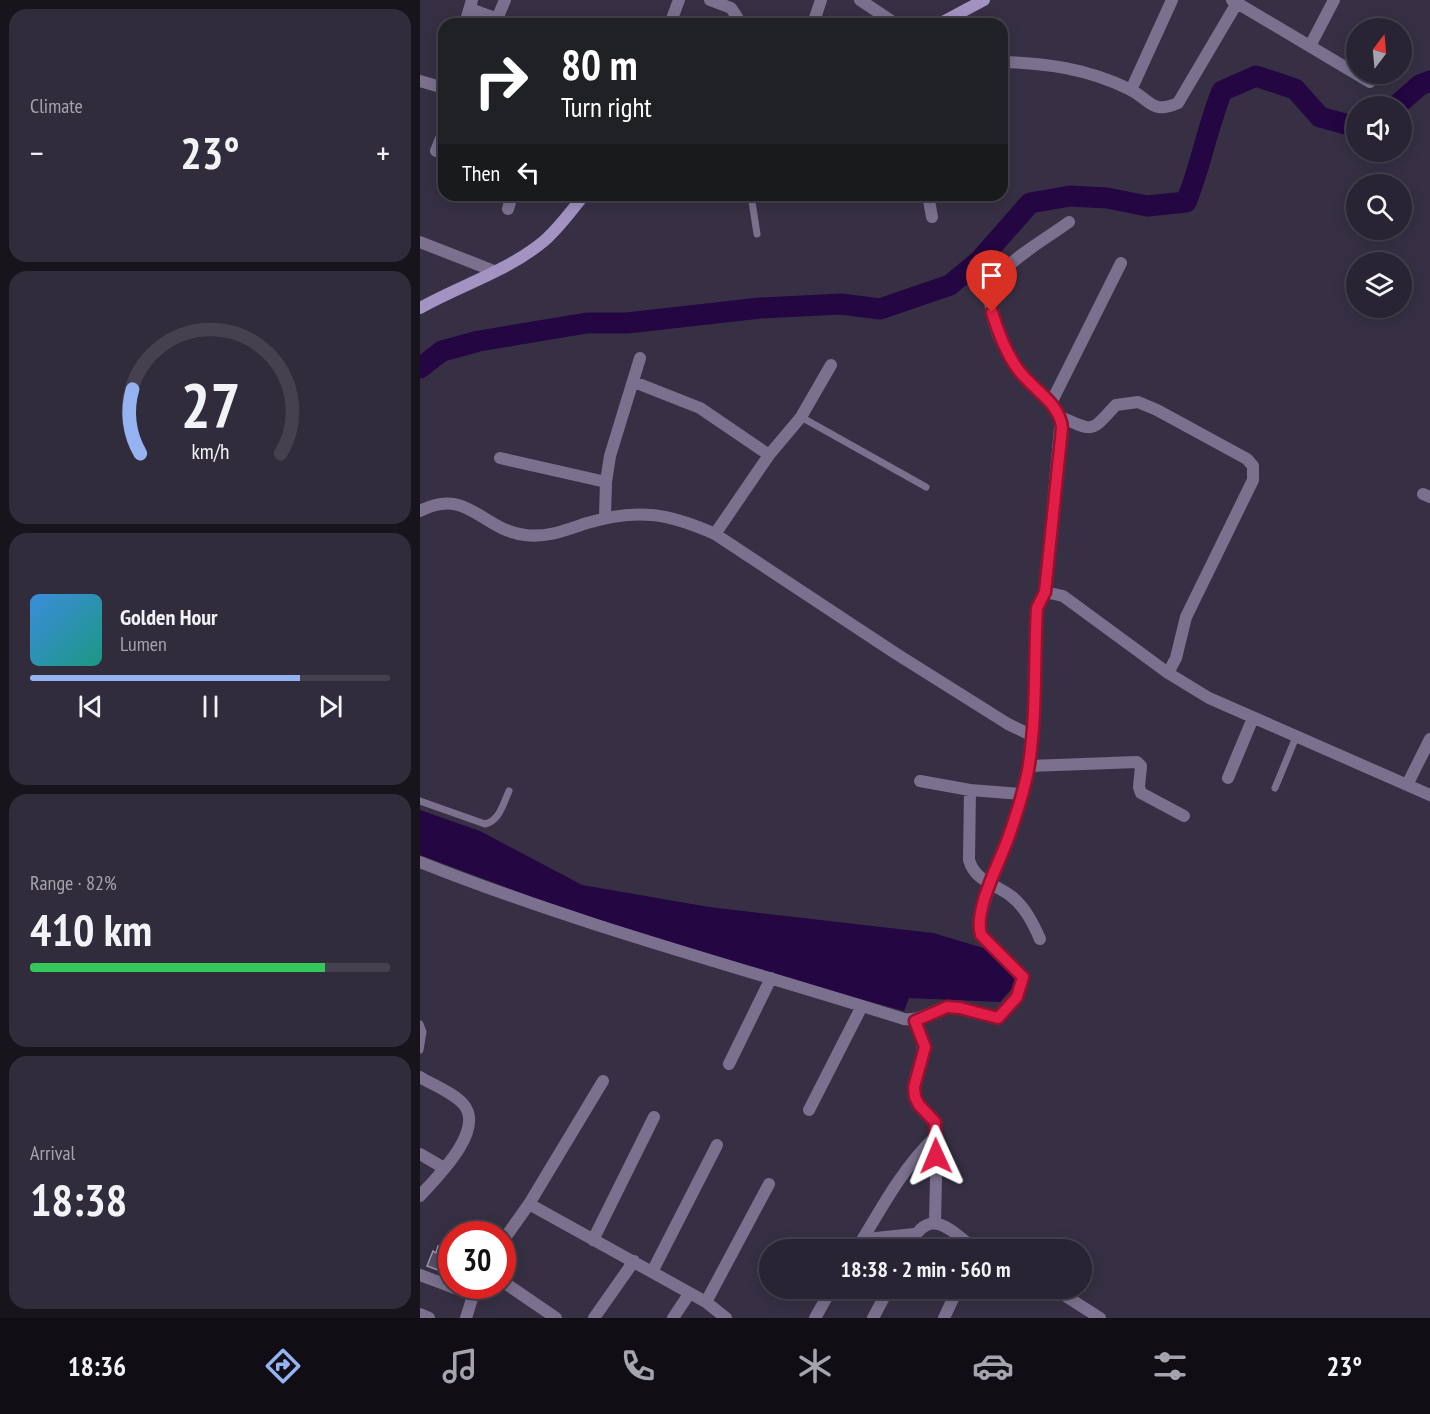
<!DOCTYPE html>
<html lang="en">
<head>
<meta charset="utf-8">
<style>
  body { margin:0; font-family:"PT Sans Narrow",sans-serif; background:#312c3b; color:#f1f3f6; height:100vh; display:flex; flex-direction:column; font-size:22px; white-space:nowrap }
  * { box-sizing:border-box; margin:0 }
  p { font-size:20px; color:#a5a4ac }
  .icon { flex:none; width:33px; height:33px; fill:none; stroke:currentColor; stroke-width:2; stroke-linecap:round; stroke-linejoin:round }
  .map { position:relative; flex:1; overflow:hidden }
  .side { display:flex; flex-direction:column; gap:9px; padding:9px; background:#17141c; width:420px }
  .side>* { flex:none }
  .banner { position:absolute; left:18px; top:18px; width:570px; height:183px; border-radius:18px; box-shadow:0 3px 15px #0003,0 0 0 2px #45414e; background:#202124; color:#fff; overflow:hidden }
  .needle { width:39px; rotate:16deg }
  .buttons { position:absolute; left:926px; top:18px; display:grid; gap:12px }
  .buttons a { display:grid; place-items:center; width:66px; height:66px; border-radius:50%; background:#292433; box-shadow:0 3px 15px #0003,0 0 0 2px #45414e; font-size:30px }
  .speed { position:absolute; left:18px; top:1221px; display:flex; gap:12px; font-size:30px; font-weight:700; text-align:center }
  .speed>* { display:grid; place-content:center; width:78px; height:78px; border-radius:50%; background:#292433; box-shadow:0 3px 15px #0003,0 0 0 2px #45414e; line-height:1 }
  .speed .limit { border:9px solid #d22; background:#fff; color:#111 }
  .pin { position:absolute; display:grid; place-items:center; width:51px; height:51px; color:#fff; margin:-62px -26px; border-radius:50% 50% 50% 0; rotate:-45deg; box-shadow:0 0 6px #0007 }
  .pin .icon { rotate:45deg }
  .me { position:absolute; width:66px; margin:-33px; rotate:359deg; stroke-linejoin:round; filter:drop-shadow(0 0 4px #0008) }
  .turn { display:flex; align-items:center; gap:21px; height:126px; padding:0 24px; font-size:27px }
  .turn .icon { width:78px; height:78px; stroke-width:2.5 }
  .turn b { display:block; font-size:42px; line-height:51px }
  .then { display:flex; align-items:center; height:57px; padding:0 24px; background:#0003; gap:12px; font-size:22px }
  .big { font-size:45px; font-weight:800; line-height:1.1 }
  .side .tile { flex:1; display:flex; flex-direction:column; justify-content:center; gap:9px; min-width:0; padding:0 21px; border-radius:18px; background:#312c3b }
  .side .dial { align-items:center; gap:0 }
  .dial svg { height:156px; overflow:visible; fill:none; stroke:#45414e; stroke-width:7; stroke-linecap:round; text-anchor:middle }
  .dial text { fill:#f1f3f6; stroke:none }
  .song { display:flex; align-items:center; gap:18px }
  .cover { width:72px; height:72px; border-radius:9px; background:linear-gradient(135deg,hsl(210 70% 55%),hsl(170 70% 35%)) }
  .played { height:6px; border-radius:3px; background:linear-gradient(90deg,#95b2f1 75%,#45414e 75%) }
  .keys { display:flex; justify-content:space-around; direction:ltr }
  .heat { display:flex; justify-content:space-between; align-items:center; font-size:33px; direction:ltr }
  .charge { height:9px; border-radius:4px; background:linear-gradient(90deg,#34c759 82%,#45414e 0) }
  .trip { position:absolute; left:339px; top:1239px; width:333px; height:60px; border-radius:30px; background:#292433; box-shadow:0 3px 15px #0003,0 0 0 2px #45414e; font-weight:800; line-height:60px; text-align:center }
  .dock { display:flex; height:96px; justify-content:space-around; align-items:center; background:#100e14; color:#a5a4ac }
  .dock .icon { width:42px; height:42px }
  .dock .selected { color:#95b2f1 }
  .dock b { font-size:27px; color:#f1f3f6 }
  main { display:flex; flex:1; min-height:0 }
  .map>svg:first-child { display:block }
</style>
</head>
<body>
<main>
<section class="side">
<div class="tile"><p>Climate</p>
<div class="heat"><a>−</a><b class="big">23°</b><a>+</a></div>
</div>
<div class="tile dial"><svg viewBox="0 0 100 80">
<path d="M14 69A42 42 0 1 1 86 69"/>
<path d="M14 69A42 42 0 0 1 10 36" stroke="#95b2f1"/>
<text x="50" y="56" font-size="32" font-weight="700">27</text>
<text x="50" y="72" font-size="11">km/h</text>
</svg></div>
<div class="tile">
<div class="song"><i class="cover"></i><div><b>Golden Hour</b><p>Lumen</p></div></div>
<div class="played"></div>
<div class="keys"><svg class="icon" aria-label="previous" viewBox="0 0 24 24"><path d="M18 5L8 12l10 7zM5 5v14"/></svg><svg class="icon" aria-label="pause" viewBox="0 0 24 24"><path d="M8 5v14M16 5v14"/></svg><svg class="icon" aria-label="next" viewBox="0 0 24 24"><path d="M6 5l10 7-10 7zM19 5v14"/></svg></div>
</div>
<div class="tile"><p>Range · 82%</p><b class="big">410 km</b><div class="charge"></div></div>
<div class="tile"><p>Arrival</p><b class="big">18:38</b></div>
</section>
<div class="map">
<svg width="1010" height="1318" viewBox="0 0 1010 1318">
  <rect width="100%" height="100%" fill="#373044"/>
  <path fill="#230642" d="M0 810 60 831 162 885 289 907 513 933 567 949 598 982 580 1002 489 998 484 1011 325 967 136 906 0 855Z"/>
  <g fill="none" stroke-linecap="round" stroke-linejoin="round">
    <path stroke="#230642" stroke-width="21" d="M976 106 1000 85 1010 81
      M0 368 22 351 59 341 167 323H207L340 308 421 304 460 309 530 285 560 260 610 203 650 196 687 198 727 206 766 202C781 166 787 128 802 91L836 76 875 89 900 117 936 127"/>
  </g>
  <path fill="#554e64" stroke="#9d95ad" stroke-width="1.5" d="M18 1246 32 1251V1275L7 1266 13 1251 16 1253Z"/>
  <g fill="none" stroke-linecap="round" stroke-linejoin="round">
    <path stroke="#7b718f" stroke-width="7" d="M331 195 337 234
      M381 417 506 487
      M855 788 876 737
      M0 801 65 824C80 820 83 804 89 791
      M0 1024 3 1032 0 1050"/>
    <path stroke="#7b718f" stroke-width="12" d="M290 0 311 8 317 17 315 24
      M440 0 476 24
      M812 0 950 82
      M50 9 92 24
      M77 19 85 0
      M45 24 52 0
      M250 24 259 0
      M393 24 401 0
      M890 46 914 0
      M582 62C627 63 668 69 709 89 730 99 731 115 758 103L817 3
      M0 81 24 88
      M711 90 752 0
      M16 151 24 131
      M508 195 512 217
      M88 209 92 195
      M0 242 74 271
      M214 382 280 408 349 455
      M631 403 701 263
      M641 417C676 433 671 431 696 405L718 402 737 410 827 459 833 466V480L766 617 756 658 748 673
      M80 458 186 482
      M1003 494 1010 497
      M0 511C47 486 62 530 105 535 127 538 146 530 167 523 217 508 248 513 295 534L475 653 588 724 613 736 617 608 625 592 643 596 748 673 789 698 1010 795
      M185 517 186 482 190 456 220 358
      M295 534 349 455 381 417 411 365
      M625 592 641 417C628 399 610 387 598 369 580 344 556 299 582 272 600 253 627 238 649 222
      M609 766 717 762 721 766 719 787 721 793 764 816
      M808 778 833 718
      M500 781 550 790 602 794
      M987 785 1010 739
      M550 790 549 860C555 881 575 884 591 896 605 907 613 923 620 939
      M0 862C158 925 322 968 484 1019 500 1021 510 1011 525 1008 542 1004 562 1015 578 1018L597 997 603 977 561 935 559 927C564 895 579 866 590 835 601 804 609 770 613 736
      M494 1021C516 1063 490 1063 495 1094 498 1111 514 1112 517 1135L515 1222
      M309 1064 351 978
      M0 1077C13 1085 34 1093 44 1105 65 1131 16 1178 0 1196
      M389 1110 442 1006
      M0 1154 24 1168
      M109 1204 286 1302 306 1318
      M173 1240 234 1117
      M82 1242 109 1204 183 1081
      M440 1246 456 1238 494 1234
      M438 1247C462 1207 483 1167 517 1135
      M487 1250C508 1204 527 1227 556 1250
      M232 1272 297 1145
      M0 1275 54 1295
      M82 1281 136 1318
      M633 1288 680 1318
      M286 1302 349 1184
      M0 1314 9 1318
      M46 1318 56 1286
      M174 1318 214 1261
      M253 1318 269 1294
      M395 1318 412 1288
      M453 1318 469 1288
      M524 1318 538 1288"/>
    <path stroke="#a293c2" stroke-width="12" d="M519 24 564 0
      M0 308C41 285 88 271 124 241 139 228 152 210 164 195"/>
  </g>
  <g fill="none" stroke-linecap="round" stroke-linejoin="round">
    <g stroke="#92132f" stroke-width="15">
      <path id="route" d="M516 1156 515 1122 499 1105 495 1097 494 1087 505 1047 495 1021 527 1007 540 1008 578 1018 597 997 603 977 561 935C553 908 583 857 591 830 598 809 606 786 609 764 617 713 614 659 617 608L625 592 642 428C640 402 611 389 597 368 585 351 578 332 572 312"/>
    </g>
    <use href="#route" stroke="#e11d48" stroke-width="10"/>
  </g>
</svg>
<div class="buttons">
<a><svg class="needle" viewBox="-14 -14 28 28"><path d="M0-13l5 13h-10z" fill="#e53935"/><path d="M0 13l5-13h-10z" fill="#a5a4ac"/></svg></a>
<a><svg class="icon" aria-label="sound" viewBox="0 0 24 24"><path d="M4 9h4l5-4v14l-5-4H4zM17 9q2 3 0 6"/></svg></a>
<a><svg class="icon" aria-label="search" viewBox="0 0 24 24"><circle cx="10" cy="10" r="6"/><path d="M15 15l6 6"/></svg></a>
<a><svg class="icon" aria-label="layers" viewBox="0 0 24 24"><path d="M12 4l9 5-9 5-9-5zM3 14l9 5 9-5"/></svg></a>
</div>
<div class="speed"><div class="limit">30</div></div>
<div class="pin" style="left:572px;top:312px;background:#d93025"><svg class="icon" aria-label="arrive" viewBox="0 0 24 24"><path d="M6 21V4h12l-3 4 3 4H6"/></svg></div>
<svg class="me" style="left:516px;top:1156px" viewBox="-20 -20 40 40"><path d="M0-17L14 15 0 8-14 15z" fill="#e11d48" stroke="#fff" stroke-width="4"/></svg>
<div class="trip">18:38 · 2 min · 560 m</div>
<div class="banner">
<div class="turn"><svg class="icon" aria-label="right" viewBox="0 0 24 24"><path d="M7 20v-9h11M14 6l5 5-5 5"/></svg><div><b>80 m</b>Turn right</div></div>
<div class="then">Then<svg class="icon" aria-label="left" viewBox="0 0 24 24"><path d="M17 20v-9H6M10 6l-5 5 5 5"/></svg></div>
</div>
</div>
</main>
<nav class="dock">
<b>18:36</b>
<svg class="icon selected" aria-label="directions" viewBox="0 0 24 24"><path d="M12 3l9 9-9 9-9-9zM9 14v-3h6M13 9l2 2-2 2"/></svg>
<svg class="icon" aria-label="music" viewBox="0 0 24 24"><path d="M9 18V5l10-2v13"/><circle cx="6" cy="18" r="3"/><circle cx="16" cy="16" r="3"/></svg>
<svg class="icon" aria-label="phone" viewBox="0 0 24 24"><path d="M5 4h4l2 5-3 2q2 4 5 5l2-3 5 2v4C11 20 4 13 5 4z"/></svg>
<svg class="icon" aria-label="climate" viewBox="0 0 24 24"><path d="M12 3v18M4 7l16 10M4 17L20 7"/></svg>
<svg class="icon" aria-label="car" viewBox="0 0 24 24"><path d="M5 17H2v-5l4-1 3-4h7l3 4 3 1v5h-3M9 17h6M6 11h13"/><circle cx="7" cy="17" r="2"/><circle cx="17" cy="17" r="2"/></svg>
<svg class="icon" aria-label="filters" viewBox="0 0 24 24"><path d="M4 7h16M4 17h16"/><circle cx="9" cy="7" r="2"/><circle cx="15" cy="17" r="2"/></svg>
<b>23°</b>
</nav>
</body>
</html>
